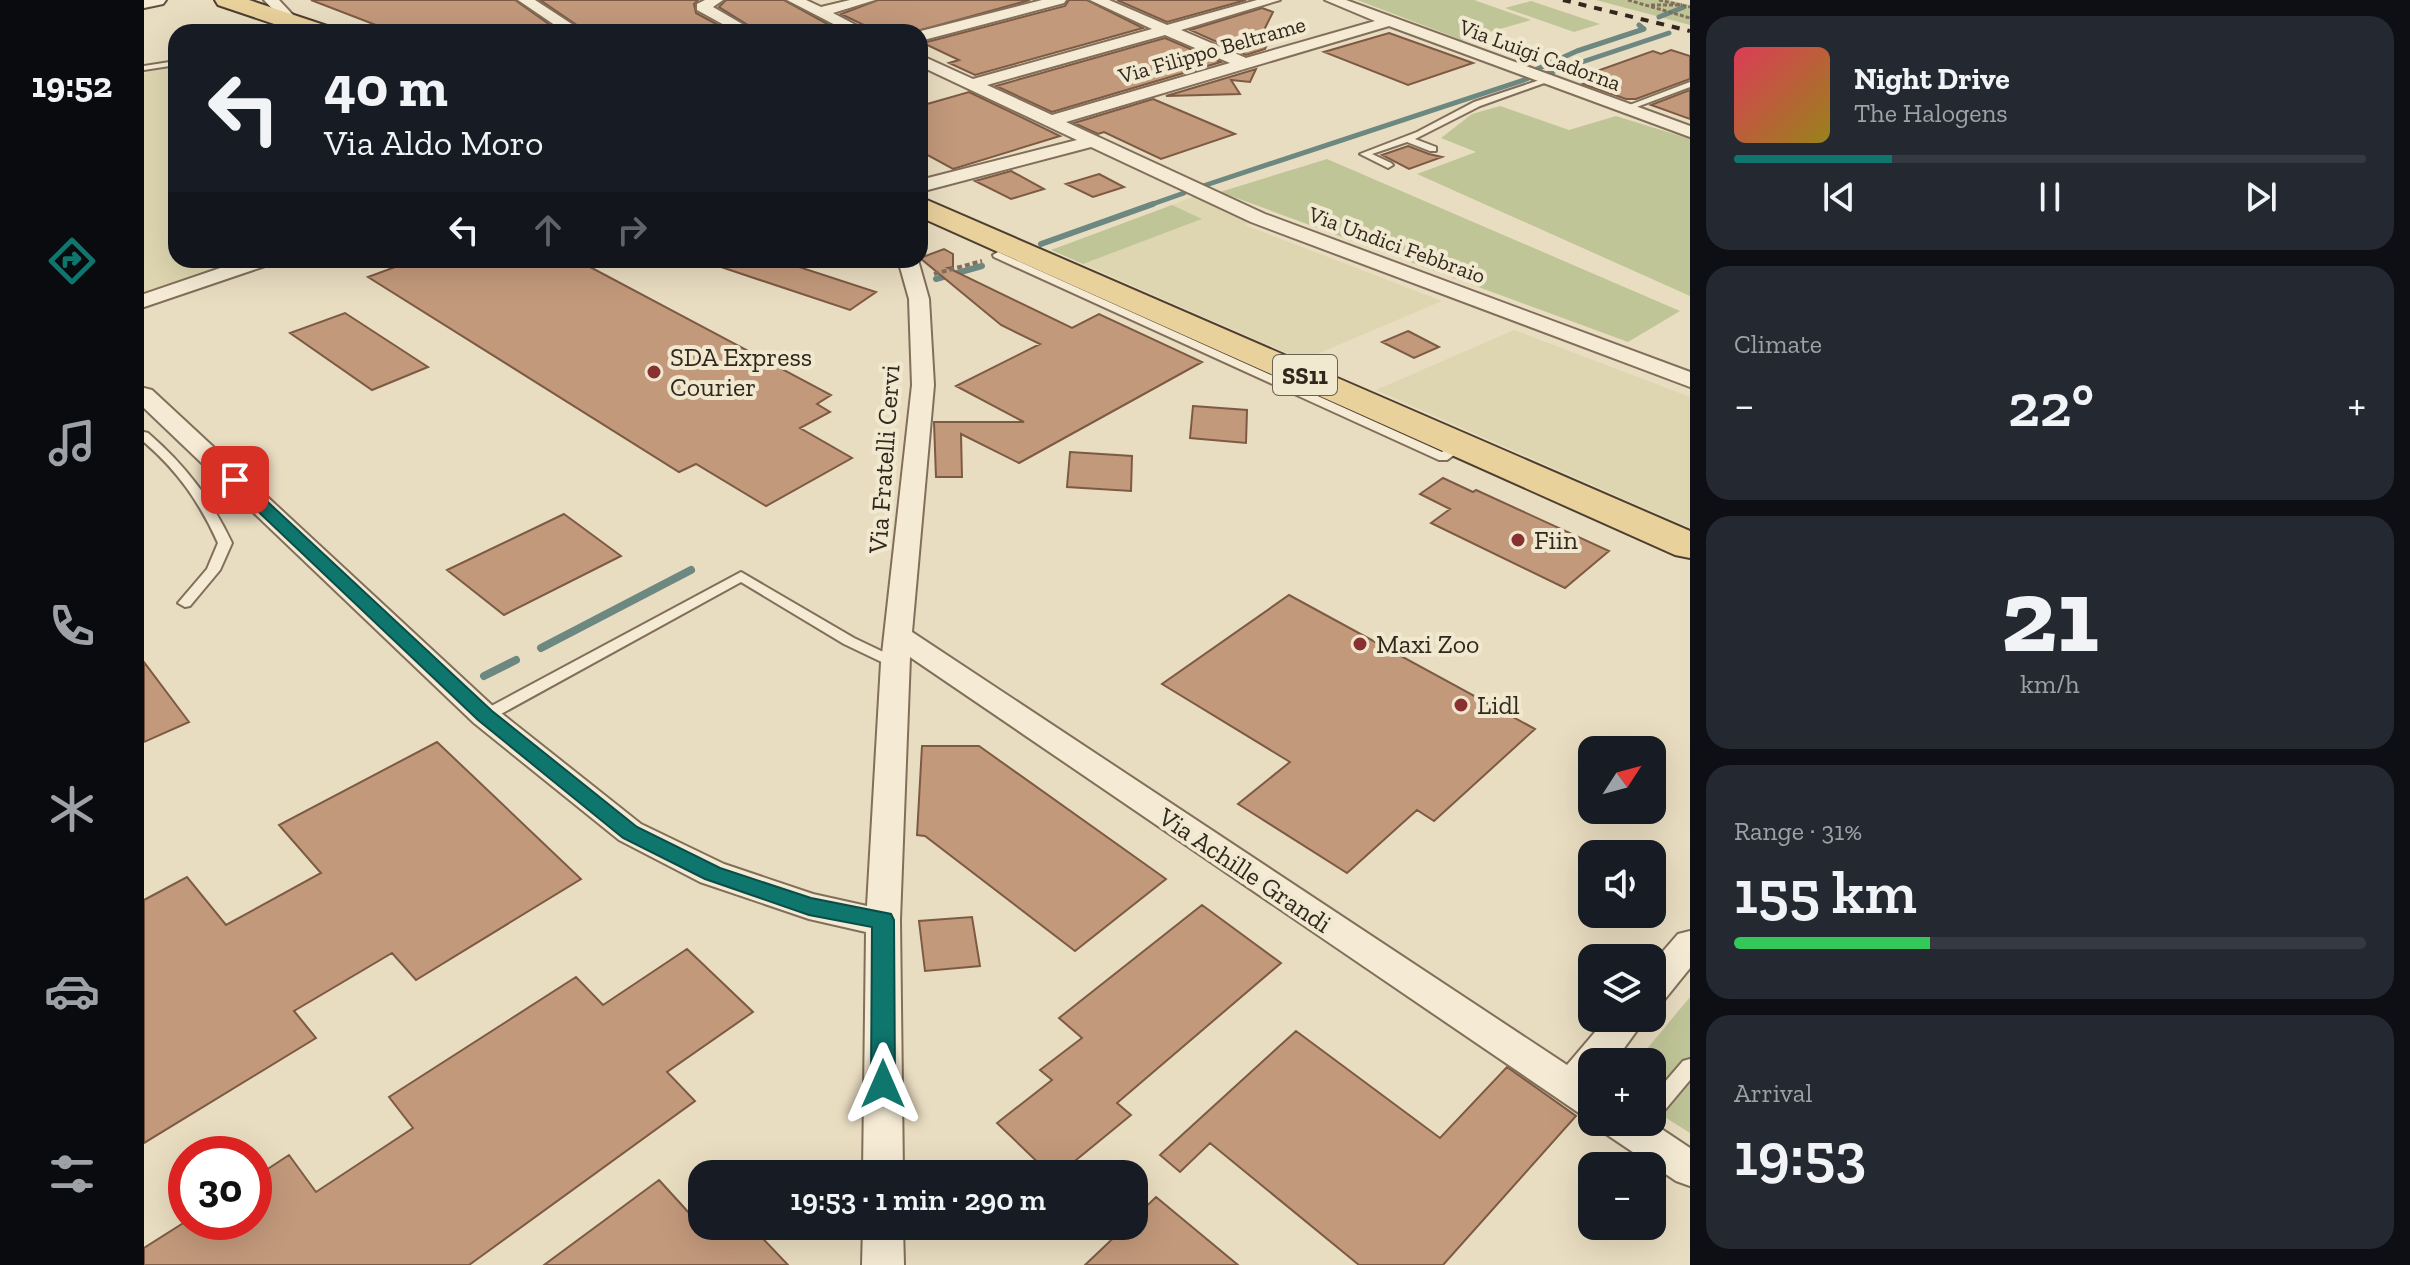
<!DOCTYPE html>
<html lang="en">
<head>
<meta charset="utf-8">
<style>
  body { margin:0; font-family:"Zilla Slab",serif; background:#242831; color:#f1f3f6; height:100vh; display:flex; flex-direction:column; font-size:30px; white-space:nowrap }
  * { box-sizing:border-box; margin:0 }
  p { font-size:26px; color:#9ea1a6 }
  .icon { flex:none; width:44px; height:44px; fill:none; stroke:currentColor; stroke-width:2; stroke-linecap:round; stroke-linejoin:round }
  .map { position:relative; flex:1; overflow:hidden }
  .panel { display:flex; flex-direction:column; gap:16px; padding:16px; background:#0d0f14; width:720px }
  .panel>* { flex:none }
  .banner { position:absolute; left:24px; top:24px; width:760px; height:244px; border-radius:24px; box-shadow:0 8px 32px #0002; background:#171b24; color:#f1f3f6; overflow:hidden }
  .needle { width:52px; rotate:54deg }
  .fabs { position:absolute; left:1434px; top:736px; display:grid; gap:16px }
  .fabs a { display:grid; place-items:center; width:88px; height:88px; border-radius:16px; background:#171b24; box-shadow:0 8px 32px #0002; font-size:40px }
  .speed { position:absolute; left:24px; top:1136px; display:flex; gap:16px; font-size:40px; font-weight:700; text-align:center }
  .speed>* { display:grid; place-content:center; width:104px; height:104px; border-radius:50%; background:#171b24; box-shadow:0 8px 32px #0002; line-height:1 }
  .speed .limit { border:12px solid #d22; background:#fff; color:#111 }
  .pin { position:absolute; display:grid; place-items:center; width:68px; height:68px; color:#fff; margin:-34px; border-radius:16px; box-shadow:0 4px 12px #0006 }
  .me { position:absolute; width:88px; margin:-44px; rotate:0deg; stroke-linejoin:round; filter:drop-shadow(0 0 6px #0008) }
  .turn { display:flex; align-items:center; gap:28px; height:168px; padding:0 24px; font-size:36px }
  .turn .icon { width:104px; height:104px; stroke-width:2.5 }
  .turn b { display:block; font-size:56px; line-height:68px }
  .lanes { display:flex; align-items:center; height:76px; padding:0 24px; background:#0003; justify-content:center; gap:40px; direction:ltr }
  .lanes .off { opacity:.35 }
  .big { font-size:60px; font-weight:600; line-height:1.1 }
  .panel .widget { flex:1; display:flex; flex-direction:column; justify-content:center; gap:12px; min-width:0; padding:0 28px; border-radius:24px; background:#242831 }
  .panel .dial { align-items:center; gap:0 }
  .dial b { font-size:104px; line-height:1 }
  .song { display:flex; align-items:center; gap:24px }
  .cover { width:96px; height:96px; border-radius:12px; background:linear-gradient(135deg,hsl(350 70% 55%),hsl(50 70% 35%)) }
  .played { height:8px; border-radius:4px; background:linear-gradient(90deg,#0f766e 25%,#363941 25%) }
  .keys { display:flex; justify-content:space-around; direction:ltr }
  .heat { display:flex; justify-content:space-between; align-items:center; font-size:44px; direction:ltr }
  .charge { height:12px; border-radius:6px; background:linear-gradient(90deg,#34c759 31%,#363941 0) }
  .trip { position:absolute; left:544px; top:1160px; width:460px; height:80px; border-radius:24px; background:#171b24; box-shadow:0 8px 32px #0002; font-weight:600; line-height:80px; text-align:center }
  main { display:flex; flex:1; min-height:0 }
  .tabs { display:flex; flex-direction:column; width:144px; justify-content:space-around; align-items:center; background:#090b0e; color:#9ea1a6 }
  .tabs .icon { width:56px; height:56px }
  .tabs .selected { color:#0f766e }
  .tabs b { font-size:36px; color:#f1f3f6 }
  .map>svg:first-child { display:block }
</style>
</head>
<body>
<main>
<nav class="tabs">
<b>19:52</b>
<svg class="icon selected" aria-label="directions" viewBox="0 0 24 24"><path d="M12 3l9 9-9 9-9-9zM9 14v-3h6M13 9l2 2-2 2"/></svg>
<svg class="icon" aria-label="music" viewBox="0 0 24 24"><path d="M9 18V5l10-2v13"/><circle cx="6" cy="18" r="3"/><circle cx="16" cy="16" r="3"/></svg>
<svg class="icon" aria-label="phone" viewBox="0 0 24 24"><path d="M5 4h4l2 5-3 2q2 4 5 5l2-3 5 2v4C11 20 4 13 5 4z"/></svg>
<svg class="icon" aria-label="climate" viewBox="0 0 24 24"><path d="M12 3v18M4 7l16 10M4 17L20 7"/></svg>
<svg class="icon" aria-label="car" viewBox="0 0 24 24"><path d="M5 17H2v-5l4-1 3-4h7l3 4 3 1v5h-3M9 17h6M6 11h13"/><circle cx="7" cy="17" r="2"/><circle cx="17" cy="17" r="2"/></svg>
<svg class="icon" aria-label="filters" viewBox="0 0 24 24"><path d="M4 7h16M4 17h16"/><circle cx="9" cy="7" r="2"/><circle cx="15" cy="17" r="2"/></svg>
</nav>
<div class="map">
<svg width="1546" height="1265" viewBox="0 0 1546 1265">
  <rect width="100%" height="100%" fill="#e9ddc1"/>
  <path fill="#ded6b0" d="M32 66V260H104L0 295V73Z
    M1051 196 1108 220 1101 225 1298 301 1159 360 939 264 1056 220 1028 205Z
    M1370 330 1546 397V528L1232 390Z"/>
  <path fill="#c0c597" d="M1213 0H1330L1387 20 1318 40Z
    M1452 0H1524L1546 5V25Z
    M1387 1 1456 24 1430 32 1361 8Z
    M1356 106 1425 130 1472 116 1546 139V296L1273 174 1332 152 1297 138 1328 114Z
    M1183 159 1536 311 1484 342 1076 192Z
    M1028 205 1058 219 939 264 907 250Z
    M1546 997V1133L1508 1109V1062H1492Z"/>
  <g fill="none" stroke-linecap="round" stroke-linejoin="round">
    <path stroke="#6c8881" stroke-width="5" d="M1515 17 1540 7
      M1391 70 1433 51 1500 29 1495 25
      M1402 74 1525 33
      M1059 186 1383 79
      M1003 206 1040 193"/>
    <path stroke="#6c8881" stroke-width="6" d="M897 244 1009 204
      M792 279 838 266"/>
    <path stroke="#6c8881" stroke-width="8" d="M397 648 547 570
      M340 676 372 660"/>
  </g>
  <path fill="#c3997b" stroke="#7d5a43" stroke-width="2" d="M167 0H371L416 32H250Z
    M396 0H554L550 4 552 13 587 32H443Z
    M582 0H640L698 32H615L575 7Z
    M734 0H886L770 32H748L740 28 730 30 697 14Z
    M925 0H943L999 28 831 75 805 63 815 60 779 43 921 6Z
    M973 0H1102L1023 22Z
    M1118 8 1129 12 1115 40 1125 41 1121 49 1102 55 1046 30Z
    M1245 33 1329 63 1264 85 1180 52Z
    M1021 38 1077 62 908 112 852 86Z
    M1527 50 1546 56V79L1492 99H1482L1439 84 1450 80 1439 76 1509 51 1517 54Z
    M1112 69 1106 82 1087 80 1096 94 1022 96Z
    M1546 90V119L1507 105Z
    M825 92 916 136 809 169 776 151V106Z
    M1009 99 1091 134 1017 159 960 132 954 134 930 123Z
    M1264 146 1285 154 1298 157 1265 169 1238 155Z
    M867 171 900 189 867 199 831 181Z
    M955 174 980 187 949 197 922 184Z
    M800 249 809 254V267L804 268 928 328 955 314 1058 362 875 463 817 434 818 477H792L790 422H880L812 386 896 344 857 325 776 258Z
    M270 260H433L687 395 673 404 686 412 656 428 708 458 622 506 552 464 535 472 224 277Z
    M568 260H667L655 267 732 292 706 310 568 264Z
    M201 313 284 367 228 390 146 333Z
    M1264 331 1295 347 1270 358 1238 342Z
    M1049 406 1103 410 1102 443 1046 438Z
    M926 452 988 456 987 491 923 487Z
    M1299 478 1329 492 1332 490 1465 551 1421 588 1287 523 1306 509 1276 494Z
    M420 514 477 556 360 615 303 570Z
    M1145 595 1391 729 1290 821 1273 810 1203 873 1094 804 1146 762 1018 684Z
    M0 662 45 722 0 742Z
    M293 742 437 879 272 980 248 953 150 1011 172 1038 0 1143V900L43 877 82 925 177 873 135 825Z
    M778 746H835L1022 879 931 951 781 836 773 835Z
    M1058 905 1137 963 973 1103 987 1115 915 1174H906L853 1123 908 1080 896 1070 938 1038 915 1018Z
    M828 917 836 966 781 971 775 921Z
    M543 949 609 1012 523 1072 551 1101 325 1265H0V1248L41 1222H110V1178L145 1155 172 1192 269 1128 245 1097 432 977 459 1005Z
    M1152 1031 1296 1138 1363 1067 1432 1116 1299 1265H1215L1066 1143 1036 1172 1016 1155Z
    M515 1180 546 1214 558 1204V1226H607L644 1265H400Z
    M1012 1197 1094 1265H941L982 1226H990V1218Z"/>
  <g fill="none" stroke-linecap="round" stroke-linejoin="round">
    <g stroke="#816f5b" stroke-width="4">
      <path id="lane" d="M32 61V65L0 70V66Z
        M1399 79 1406 81 1336 106 1271 139 1292 147V151H1286L1263 142 1228 154 1247 163 1249 165 1244 168 1216 154 1273 132 1330 102Z
        M1546 82V87L1482 111 1475 109Z
        M854 252 1298 452 1314 442H1322L1324 445 1303 460H1295L850 257 849 255Z
        M0 432 4 433C41 465 67 499 88 543L76 570 46 606 41 607 34 603 63 569 74 543C56 503 34 471 0 442Z
        M597 572 710 638 756 660 758 663 751 668 746 666 700 644 597 582 346 720 341 721 334 716 336 712Z
        M1546 1059V1080L1515 1117 1508 1119V1097L1539 1061Z"/>
    </g>
    <g stroke="#816f5b" stroke-width="4">
      <path id="street" d="M120 0H135L150 16 148 19H138Z
        M374 0H391L440 32H421Z
        M561 0H579L569 7 612 32H593L553 10V4Z
        M643 0H662L677 7 706 0H731L689 13 725 32H705Z
        M898 0H922L920 3 776 41V32H773Z
        M946 0H965L1023 25 1113 0H1136L1037 30 1102 58 1231 21 1181 0H1202L1546 126V137L1245 26 922 122 1121 214 1546 372V387L1107 222 947 147 776 192V180L933 140 776 66V55L829 79 1008 29ZM1021 35 1086 63 908 115 843 85Z
        M100 260H130L127 264 0 307V294Z
        M754 260H774L785 299 790 385 768 632 1423 1065 1463 1018H1502L1470 1062H1448V1118L1435 1113 766 657 756 920 759 1174H719L722 932 665 919 556 882 475 840 330 723 0 408V388L8 390 352 709 497 824 580 864 669 894 723 906 737 663 768 385 765 299Z
        M1546 931V968L1521 999 1508 1003V964L1534 934Z
        M1457 1122H1507L1546 1148V1186L1532 1181 1462 1134Z
        M719 1226H759L760 1265H718Z"/>
    </g>
    <g stroke="#62503e" stroke-width="4">
      <path id="secondary" d="M0 0H22L19 4 0 8Z"/>
    </g>
    <g stroke="#4e3e2f" stroke-width="4">
      <path id="primary" d="M71 0H105L186 27 190 32H154L74 5Z
        M776 197 1546 531V558L1531 555 776 217Z"/>
    </g>
    <path stroke="#816f5b" stroke-width="3" stroke-dasharray="4 2" stroke-linecap="butt" d="M1484 0 1546 18
      M1515 0 1546 7
      M1507 5H1538"/>
    <path stroke="#816f5b" stroke-width="4" stroke-dasharray="5 3" stroke-linecap="butt" d="M790 274 838 261"/>
    <use href="#lane" fill="#f5ebd4" fill-rule="evenodd"/>
    <use href="#street" fill="#f5ebd4" fill-rule="evenodd"/>
    <use href="#secondary" fill="#f5ebd4" fill-rule="evenodd"/>
    <use href="#primary" fill="#e9d19c" fill-rule="evenodd"/>
    <path stroke="#32271d" stroke-width="4" stroke-dasharray="8 8" stroke-linecap="butt" d="M1419 0 1546 31"/>
  </g>
  <path fill="#0f766e" stroke="#0a4d48" stroke-width="2" d="M91 476 97 477 348 711 493 827 576 868 667 898 747 914 750 920 751 1084 748 1091 739 1094 730 1091 727 1084 728 927 665 915 561 879 479 838 334 720 85 484V477Z"/>
  <g fill="#893131" stroke="#f1e8d0" stroke-width="3">
    <circle cx="510" cy="372" r="8"/>
    <circle cx="1374" cy="540" r="8"/>
    <circle cx="1216" cy="644" r="8"/>
    <circle cx="1317" cy="705" r="8"/>
  </g>
  <g text-anchor="middle" dominant-baseline="central" stroke-width="8" stroke-linejoin="round" paint-order="stroke">
    <g font-size="22" fill="#32271d" stroke="#f1e8d0">
      <text transform="translate(1068 50) rotate(-16)">Via Filippo Beltrame</text>
      <text transform="translate(1396 55) rotate(20)">Via Luigi Cadorna</text>
      <text transform="translate(1253 245) rotate(20)">Via Undici Febbraio</text>
    </g>
    <rect fill="#f1e8d0" stroke="#6b6153" stroke-width="2" x="1129" y="355" width="64" height="40" rx="6"/>
    <g font-size="24" font-weight="bold" fill="#32271d">
      <text x="1161" y="375">SS11</text>
    </g>
    <g font-size="26" fill="#32271d" stroke="#f1e8d0" text-anchor="start">
      <text x="526" y="357">SDA Express<tspan x="526" dy="30">Courier</tspan></text>
      <text x="1390" y="540">Fiin</text>
      <text x="1232" y="644">Maxi Zoo</text>
      <text x="1333" y="705">Lidl</text>
    </g>
    <g font-size="26" fill="#32271d" stroke="#f1e8d0">
      <text transform="translate(740 459) rotate(-86)">Via Fratelli Cervi</text>
      <text transform="translate(1101 870) rotate(34)">Via Achille Grandi</text>
    </g>
  </g>
</svg>
<div class="fabs">
<a><svg class="needle" viewBox="-14 -14 28 28"><path d="M0-13l5 13h-10z" fill="#e53935"/><path d="M0 13l5-13h-10z" fill="#9ea1a6"/></svg></a>
<a><svg class="icon" aria-label="sound" viewBox="0 0 24 24"><path d="M4 9h4l5-4v14l-5-4H4zM17 9q2 3 0 6"/></svg></a>
<a><svg class="icon" aria-label="layers" viewBox="0 0 24 24"><path d="M12 4l9 5-9 5-9-5zM3 14l9 5 9-5"/></svg></a>
<a>+</a>
<a>−</a>
</div>
<div class="speed"><div class="limit">30</div></div>
<div class="pin" style="left:91px;top:480px;background:#d93025"><svg class="icon" aria-label="arrive" viewBox="0 0 24 24"><path d="M6 21V4h12l-3 4 3 4H6"/></svg></div>
<svg class="me" style="left:739px;top:1084px" viewBox="-20 -20 40 40"><path d="M0-17L14 15 0 8-14 15z" fill="#0f766e" stroke="#fff" stroke-width="4"/></svg>
<div class="trip">19:53 · 1 min · 290 m</div>
<div class="banner">
<div class="turn"><svg class="icon" aria-label="left" viewBox="0 0 24 24"><path d="M17 20v-9H6M10 6l-5 5 5 5"/></svg><div><b>40 m</b>Via Aldo Moro</div></div>
<div class="lanes"><svg class="icon" aria-label="left" viewBox="0 0 24 24"><path d="M17 20v-9H6M10 6l-5 5 5 5"/></svg><svg class="icon off" aria-label="ahead" viewBox="0 0 24 24"><path d="M12 20V5M6 11l6-6 6 6"/></svg><svg class="icon off" aria-label="right" viewBox="0 0 24 24"><path d="M7 20v-9h11M14 6l5 5-5 5"/></svg></div>
</div>
</div>
<section class="panel">
<div class="widget">
<div class="song"><i class="cover"></i><div><b>Night Drive</b><p>The Halogens</p></div></div>
<div class="played"></div>
<div class="keys"><svg class="icon" aria-label="previous" viewBox="0 0 24 24"><path d="M18 5L8 12l10 7zM5 5v14"/></svg><svg class="icon" aria-label="pause" viewBox="0 0 24 24"><path d="M8 5v14M16 5v14"/></svg><svg class="icon" aria-label="next" viewBox="0 0 24 24"><path d="M6 5l10 7-10 7zM19 5v14"/></svg></div>
</div>
<div class="widget"><p>Climate</p>
<div class="heat"><a>−</a><b class="big">22°</b><a>+</a></div>
</div>
<div class="widget dial"><b>21</b><p>km/h</p></div>
<div class="widget"><p>Range · 31%</p><b class="big">155 km</b><div class="charge"></div></div>
<div class="widget"><p>Arrival</p><b class="big">19:53</b></div>
</section>
</main>
</body>
</html>
